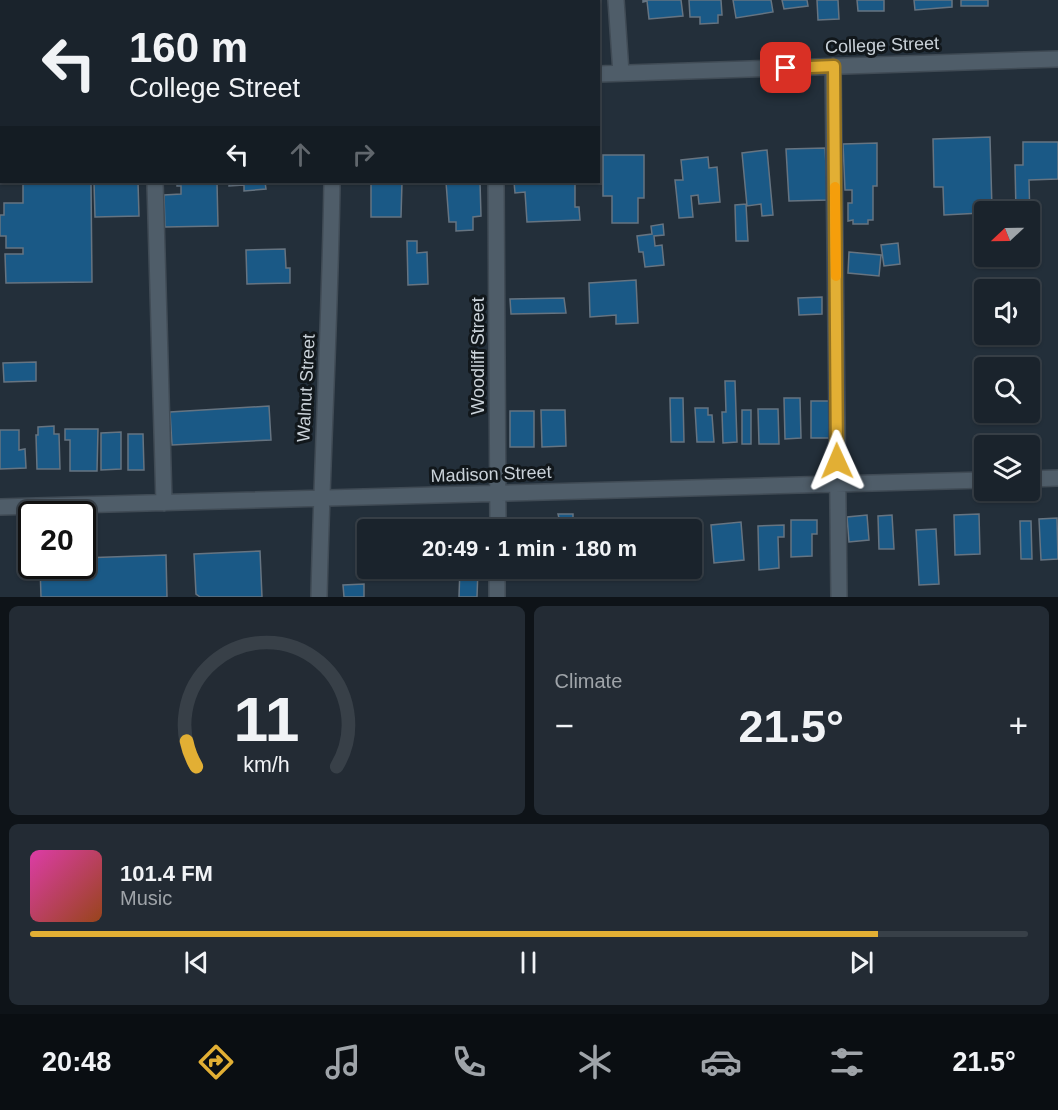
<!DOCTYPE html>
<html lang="en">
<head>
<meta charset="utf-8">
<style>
  body { margin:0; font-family:Helvetica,sans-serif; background:#232b34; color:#f1f3f6; height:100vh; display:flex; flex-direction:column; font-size:22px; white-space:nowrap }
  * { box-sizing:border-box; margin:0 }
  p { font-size:20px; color:#9fa4a9 }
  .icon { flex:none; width:33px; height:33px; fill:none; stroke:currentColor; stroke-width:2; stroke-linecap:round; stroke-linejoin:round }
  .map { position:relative; height:597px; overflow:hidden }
  .details { display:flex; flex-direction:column; gap:9px; padding:9px; background:#0e1318; flex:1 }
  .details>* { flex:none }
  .banner { position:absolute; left:0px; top:0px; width:600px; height:183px; box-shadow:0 2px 4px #0004,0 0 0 2px #384048; background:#1a232c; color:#f1f3f6; overflow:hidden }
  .needle { width:39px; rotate:248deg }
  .tools { position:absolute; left:974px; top:201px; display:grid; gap:12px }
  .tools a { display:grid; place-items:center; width:66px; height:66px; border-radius:6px; background:#1a232c; box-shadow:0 2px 4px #0004,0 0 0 2px #384048; font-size:30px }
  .speed { position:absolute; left:18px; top:501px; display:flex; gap:12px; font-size:30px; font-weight:700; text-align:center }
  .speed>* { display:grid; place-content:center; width:78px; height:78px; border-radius:50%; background:#1a232c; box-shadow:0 2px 4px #0004,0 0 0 2px #384048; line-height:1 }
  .speed .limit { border:3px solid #111; border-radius:9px; background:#fff; color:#111 }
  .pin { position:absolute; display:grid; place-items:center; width:51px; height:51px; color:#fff; margin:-26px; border-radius:12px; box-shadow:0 3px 9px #0006 }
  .me { position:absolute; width:66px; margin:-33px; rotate:359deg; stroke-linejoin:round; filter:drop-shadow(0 0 4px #0008) }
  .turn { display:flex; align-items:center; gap:21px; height:126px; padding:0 30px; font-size:27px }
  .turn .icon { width:78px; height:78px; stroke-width:2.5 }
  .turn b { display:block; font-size:42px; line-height:51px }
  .lanes { display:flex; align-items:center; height:57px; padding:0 30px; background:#0003; justify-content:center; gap:30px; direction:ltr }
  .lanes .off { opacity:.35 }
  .big { font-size:45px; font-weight:800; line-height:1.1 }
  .details .card { flex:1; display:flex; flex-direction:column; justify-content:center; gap:9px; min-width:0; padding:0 21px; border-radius:9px; background:#232b34 }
  .details .dial { align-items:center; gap:0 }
  .dial svg { height:156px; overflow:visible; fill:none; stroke:#384048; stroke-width:7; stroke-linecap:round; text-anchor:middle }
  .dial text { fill:#f1f3f6; stroke:none }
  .song { display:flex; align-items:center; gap:18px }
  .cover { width:72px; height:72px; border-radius:9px; background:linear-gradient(135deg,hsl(320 70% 55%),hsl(20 70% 35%)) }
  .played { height:6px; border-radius:3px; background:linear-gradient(90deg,#e2af34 85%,#384048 85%) }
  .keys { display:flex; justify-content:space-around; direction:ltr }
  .heat { display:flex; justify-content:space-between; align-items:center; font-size:33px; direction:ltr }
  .details .tiles { flex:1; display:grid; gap:9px; grid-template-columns:1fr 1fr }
  .card:last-child { grid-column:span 2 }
  .trip { position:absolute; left:357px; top:519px; width:345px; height:60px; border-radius:6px; background:#1a232c; box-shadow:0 2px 4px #0004,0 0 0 2px #384048; font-weight:800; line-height:60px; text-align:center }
  .menu { display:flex; height:96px; justify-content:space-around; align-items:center; background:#0a0e12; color:#9fa4a9 }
  .menu .icon { width:42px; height:42px }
  .menu .current { color:#e2af34 }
  .menu b { font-size:27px; color:#f1f3f6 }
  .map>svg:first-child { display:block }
</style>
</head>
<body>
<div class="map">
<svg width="1058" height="597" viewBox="0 0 1058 597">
  <rect width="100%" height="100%" fill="#232f3a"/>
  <path fill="#1a5986" stroke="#667481" stroke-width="1.5" d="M265 0H308V2H265Z
    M643 0H681L683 16 649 19 647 1 643 2Z
    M689 0H721L722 15H718V23L700 24V17H690Z
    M733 0H771L773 12 736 18Z
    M782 0H807L808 6 784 9Z
    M817 0H838L839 19 818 20Z
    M857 0H884V11H858Z
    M914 0H952V7L915 10Z
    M961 0H988V6H961Z
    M990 137 992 209H981V213L944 215 943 187H934L933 139Z
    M1023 142H1058V179L1029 180 1030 222 1029 212H1016L1015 165H1023Z
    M877 143V186H873V220H868V224H853V220L848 221V203H852V190H845L843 144Z
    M825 148 828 200 789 201 786 149Z
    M767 150 773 215 762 216 761 204 747 206 742 153Z
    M603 155H644V198H638V223H612V196H603Z
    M708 157 709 168 717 167 720 202 699 204 698 195 691 196 693 217 679 218 675 180H683L681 160Z
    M23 182H91L92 282 6 283 5 254H23V248H6V236H0V215H4V203H23Z
    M94 182H138L139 216 95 217Z
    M177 182H217L218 226 165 227 164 195 181 194V186H177Z
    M229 182H265L266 189 244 191V185L229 186Z
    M371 182H402L401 217H371Z
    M446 182H480L481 216 473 217V230L456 231V222H449Z
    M514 182H575V207H579L580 220 527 222 525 192 515 193Z
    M746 204 748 241H736L735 205Z
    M663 224 664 235 654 236 655 246 662 245 664 265 645 267 643 252H639L637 236 652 234 651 226Z
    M407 241H417V253L427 252 428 284 408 285Z
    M898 243 900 264 884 266 881 245Z
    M285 249 286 268H290V283L247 284 246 250Z
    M849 252 881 255 879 276 848 273Z
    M636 280 638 323 616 324V315L590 317 589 283Z
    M822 297V314L799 315 798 298Z
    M564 298 566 313 511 314 510 299Z
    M36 362V381L4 382 3 363Z
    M725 381H735L737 442 723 443 722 412H726Z
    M670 398H683L684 442H671Z
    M784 398H800L801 438 785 439Z
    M811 401H832V438H811Z
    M269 406 271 440 172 445 170 412Z
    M695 408H708V415H712L714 442H697Z
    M758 409H778L779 444H759Z
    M541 410H565L566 446 542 447Z
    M742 410H751V444H742Z
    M510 411H534V447H510Z
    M54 426V434H59L60 469H37L36 435H38V427Z
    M65 429H98L97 471H70V440H65Z
    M0 430H19V450L25 449 26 468 0 469Z
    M121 432V469L101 470V433Z
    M128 434H143L144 470H128Z
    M558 514H573V518H580V530H553V518H559Z
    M979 514 980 554 955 555 954 515Z
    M867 515 869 540 849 542 847 517Z
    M892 515 894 549H879L878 516Z
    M463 518H475V530H450L463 529Z
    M1057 518 1058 559 1041 560 1039 519Z
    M791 520H817V534H812V556L791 557Z
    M628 521V530H605L604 522Z
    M1020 521H1031L1032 559H1021Z
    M583 522H603V530H583Z
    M741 522 744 560 714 563 711 525Z
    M644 523V530H632V524Z
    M441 524V530H415V525Z
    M784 525V537H778L779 568 759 570 758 526Z
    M672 528 701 530 700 556 692 555V530Z
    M936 529 939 584 919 585 916 530Z
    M260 551 262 597H200L196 594 194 554Z
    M166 555 167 597H41L40 566H82V558Z
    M460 568 478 569 477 597H459Z
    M364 584V597H344L343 585Z"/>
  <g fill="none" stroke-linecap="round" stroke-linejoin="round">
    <path stroke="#3c4752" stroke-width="15" stroke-dasharray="15 8" stroke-linecap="butt" d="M253 0V2"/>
    <g stroke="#404b55" stroke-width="18">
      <path id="minor" d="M151 0V2
        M217 0V2
        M616 0 621 73
        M339 2V0
        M833 66 839 597
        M598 74 1058 59
        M0 93H2
        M155 182 164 503
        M496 182 498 530
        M1029 479 1058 478
        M0 507 984 480
        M319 597C322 458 330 320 332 182
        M497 597V568"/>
    </g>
    <use href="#minor" stroke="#4f5d69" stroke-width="15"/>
  </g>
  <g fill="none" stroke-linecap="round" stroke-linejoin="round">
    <g stroke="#937222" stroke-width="15">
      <path id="route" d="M786 68 834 66 837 461"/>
    </g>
    <use href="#route" stroke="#e2af34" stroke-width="10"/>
    <path stroke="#f59e0b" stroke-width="10" d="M835 187 836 276"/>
  </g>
  <g text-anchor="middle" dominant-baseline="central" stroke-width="6" stroke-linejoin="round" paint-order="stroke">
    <g font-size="18" fill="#cad2d9" stroke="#11171b">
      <text transform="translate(882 45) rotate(-2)">College Street</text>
      <text transform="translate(478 356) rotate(-90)">Woodliff Street</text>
      <text transform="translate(306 388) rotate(-87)">Walnut Street</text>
      <text transform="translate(491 474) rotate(-2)">Madison Street</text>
    </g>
  </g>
</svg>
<div class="tools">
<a><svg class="needle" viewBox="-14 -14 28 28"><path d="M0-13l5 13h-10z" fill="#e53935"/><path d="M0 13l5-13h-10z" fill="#9fa4a9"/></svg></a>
<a><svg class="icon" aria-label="sound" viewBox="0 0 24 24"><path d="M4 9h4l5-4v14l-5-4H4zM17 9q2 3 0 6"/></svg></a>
<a><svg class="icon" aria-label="search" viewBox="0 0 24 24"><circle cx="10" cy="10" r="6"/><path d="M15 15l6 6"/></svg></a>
<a><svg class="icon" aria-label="layers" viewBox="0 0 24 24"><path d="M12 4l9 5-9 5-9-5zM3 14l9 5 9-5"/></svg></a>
</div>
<div class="speed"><div class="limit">20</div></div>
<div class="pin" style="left:786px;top:68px;background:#d93025"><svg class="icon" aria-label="arrive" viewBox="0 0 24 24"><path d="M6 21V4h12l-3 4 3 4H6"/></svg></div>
<svg class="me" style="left:837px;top:461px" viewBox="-20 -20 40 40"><path d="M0-17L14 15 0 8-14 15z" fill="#e2af34" stroke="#fff" stroke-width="4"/></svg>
<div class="trip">20:49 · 1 min · 180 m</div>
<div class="banner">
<div class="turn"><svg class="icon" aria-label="left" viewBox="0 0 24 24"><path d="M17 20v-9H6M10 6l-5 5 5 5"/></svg><div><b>160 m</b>College Street</div></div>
<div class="lanes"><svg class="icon" aria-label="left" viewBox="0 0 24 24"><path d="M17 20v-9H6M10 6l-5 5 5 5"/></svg><svg class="icon off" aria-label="ahead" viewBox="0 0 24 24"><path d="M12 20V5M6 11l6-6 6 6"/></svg><svg class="icon off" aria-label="right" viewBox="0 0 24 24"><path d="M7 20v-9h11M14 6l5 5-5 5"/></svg></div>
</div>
</div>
<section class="details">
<div class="tiles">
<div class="card dial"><svg viewBox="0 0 100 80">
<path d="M14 69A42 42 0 1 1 86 69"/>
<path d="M14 69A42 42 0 0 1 9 56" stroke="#e2af34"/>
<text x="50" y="56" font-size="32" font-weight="700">11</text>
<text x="50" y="72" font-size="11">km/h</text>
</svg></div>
<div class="card"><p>Climate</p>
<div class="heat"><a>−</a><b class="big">21.5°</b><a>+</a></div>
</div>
<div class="card">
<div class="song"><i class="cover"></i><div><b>101.4 FM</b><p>Music</p></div></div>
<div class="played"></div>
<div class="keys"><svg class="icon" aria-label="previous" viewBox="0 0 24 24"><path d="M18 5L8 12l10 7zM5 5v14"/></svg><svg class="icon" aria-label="pause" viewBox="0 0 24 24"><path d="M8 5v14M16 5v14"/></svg><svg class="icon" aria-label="next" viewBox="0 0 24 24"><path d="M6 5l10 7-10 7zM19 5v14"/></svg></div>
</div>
</div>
</section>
<nav class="menu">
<b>20:48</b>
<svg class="icon current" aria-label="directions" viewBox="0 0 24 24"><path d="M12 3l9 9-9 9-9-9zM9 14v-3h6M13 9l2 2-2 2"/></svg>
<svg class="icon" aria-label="music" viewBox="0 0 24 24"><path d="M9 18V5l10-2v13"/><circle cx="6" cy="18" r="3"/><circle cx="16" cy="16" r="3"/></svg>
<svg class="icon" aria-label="phone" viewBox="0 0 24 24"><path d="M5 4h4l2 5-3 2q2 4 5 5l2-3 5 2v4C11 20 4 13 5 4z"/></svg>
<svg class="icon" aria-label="climate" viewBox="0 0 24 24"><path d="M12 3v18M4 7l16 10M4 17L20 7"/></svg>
<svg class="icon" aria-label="car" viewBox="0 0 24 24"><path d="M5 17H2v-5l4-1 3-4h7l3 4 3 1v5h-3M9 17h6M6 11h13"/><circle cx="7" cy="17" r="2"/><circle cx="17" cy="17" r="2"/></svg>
<svg class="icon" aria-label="filters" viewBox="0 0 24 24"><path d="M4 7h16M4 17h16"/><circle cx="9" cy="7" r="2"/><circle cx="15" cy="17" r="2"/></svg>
<b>21.5°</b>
</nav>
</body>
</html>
